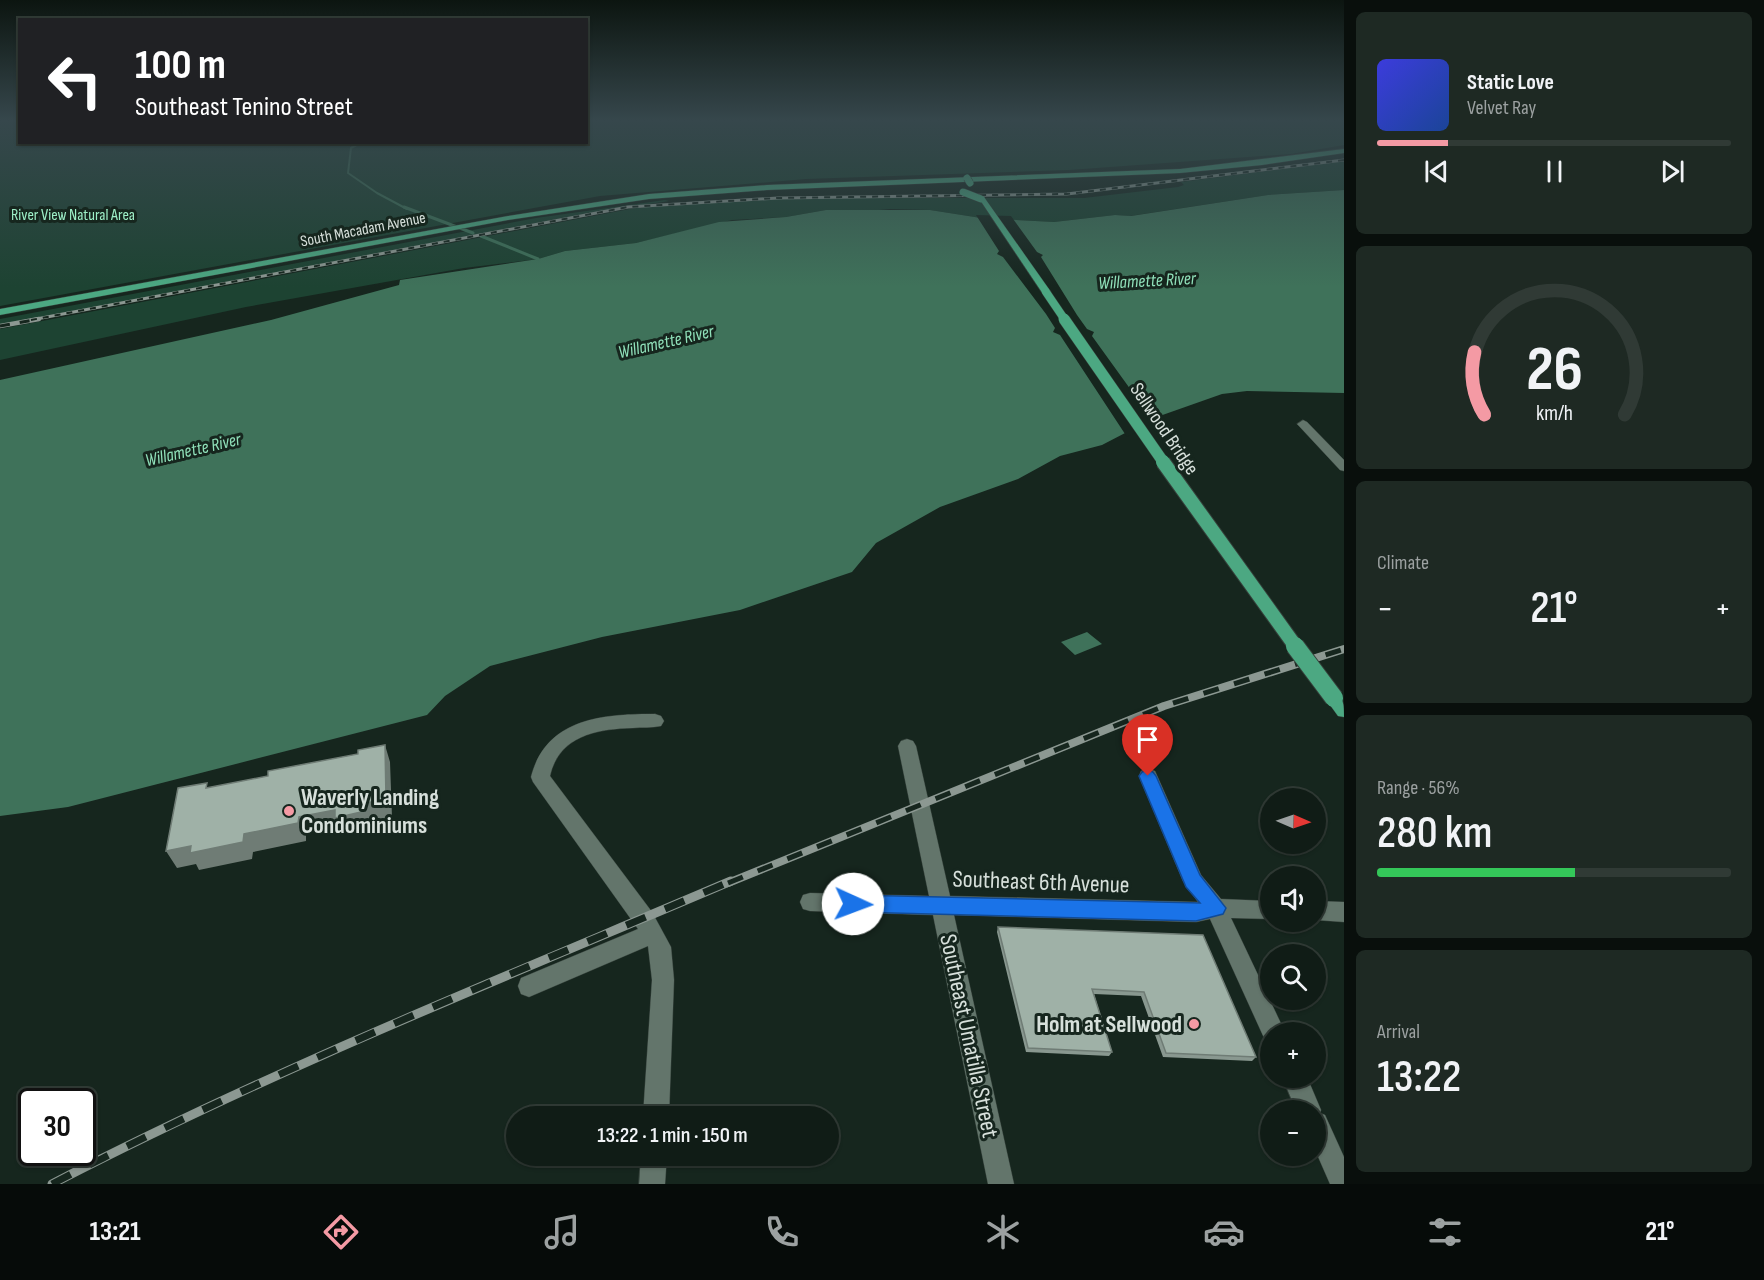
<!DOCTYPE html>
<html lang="en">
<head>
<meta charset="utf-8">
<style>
  body { margin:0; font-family:"Sofia Sans Condensed",sans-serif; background:#1e2923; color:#f1f3f6; height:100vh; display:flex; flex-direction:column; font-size:22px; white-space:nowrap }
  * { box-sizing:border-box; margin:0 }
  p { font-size:20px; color:#9ca1a1 }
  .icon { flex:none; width:33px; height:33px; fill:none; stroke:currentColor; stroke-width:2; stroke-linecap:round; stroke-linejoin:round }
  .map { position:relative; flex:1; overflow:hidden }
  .details { display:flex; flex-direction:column; gap:12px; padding:12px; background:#090f0c; width:420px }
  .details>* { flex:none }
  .guide { position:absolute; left:18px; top:18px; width:570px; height:126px; border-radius:0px; box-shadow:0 2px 4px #0004,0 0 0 2px #303a35; background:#202124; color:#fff; overflow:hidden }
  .needle { width:39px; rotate:92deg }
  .tools { position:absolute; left:1260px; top:788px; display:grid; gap:12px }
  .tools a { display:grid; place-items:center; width:66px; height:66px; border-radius:50%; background:#101c16; box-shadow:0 2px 4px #0004,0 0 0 2px #303a35; font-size:30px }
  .speed { position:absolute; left:18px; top:1088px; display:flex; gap:12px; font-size:30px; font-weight:700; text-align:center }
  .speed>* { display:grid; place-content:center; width:78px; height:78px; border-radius:50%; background:#101c16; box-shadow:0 2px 4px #0004,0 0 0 2px #303a35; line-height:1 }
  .speed .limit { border:3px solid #111; border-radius:9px; background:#fff; color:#111 }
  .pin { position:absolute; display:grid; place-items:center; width:51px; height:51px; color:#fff; margin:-62px -26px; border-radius:50% 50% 50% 0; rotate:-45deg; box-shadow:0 0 6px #0007 }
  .pin .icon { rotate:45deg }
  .me { position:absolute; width:66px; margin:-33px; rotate:92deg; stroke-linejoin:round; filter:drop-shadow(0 0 4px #0008) }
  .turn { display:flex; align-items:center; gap:21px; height:126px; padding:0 18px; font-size:27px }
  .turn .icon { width:78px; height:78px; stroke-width:2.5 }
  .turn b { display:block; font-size:42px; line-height:51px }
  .big { font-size:45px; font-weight:600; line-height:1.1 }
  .details .widget { flex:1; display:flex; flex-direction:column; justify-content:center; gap:9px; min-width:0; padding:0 21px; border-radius:9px; background:#1e2923 }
  .details .dial { align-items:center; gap:0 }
  .dial svg { height:156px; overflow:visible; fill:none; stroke:#303a35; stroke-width:7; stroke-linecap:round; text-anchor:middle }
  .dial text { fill:#f1f3f6; stroke:none }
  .song { display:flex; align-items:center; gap:18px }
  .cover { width:72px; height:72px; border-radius:9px; background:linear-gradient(135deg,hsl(240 70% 55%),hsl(220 70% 35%)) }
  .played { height:6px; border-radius:3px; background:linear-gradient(90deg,#f49aa4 20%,#303a35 20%) }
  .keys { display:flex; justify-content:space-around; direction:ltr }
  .heat { display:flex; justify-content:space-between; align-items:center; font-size:33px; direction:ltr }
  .charge { height:9px; border-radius:4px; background:linear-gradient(90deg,#34c759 56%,#303a35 0) }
  .trip { position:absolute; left:506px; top:1106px; width:333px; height:60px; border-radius:30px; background:#101c16; box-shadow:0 2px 4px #0004,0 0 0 2px #303a35; font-weight:600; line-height:60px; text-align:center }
  .tabs { display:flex; height:96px; justify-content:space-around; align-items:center; background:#060b09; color:#9ca1a1 }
  .tabs .icon { width:42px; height:42px }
  .tabs .selected { color:#f49aa4 }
  .tabs b { font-size:27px; color:#f1f3f6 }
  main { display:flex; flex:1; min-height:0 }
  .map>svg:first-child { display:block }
</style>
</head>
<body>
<main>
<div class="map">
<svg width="1344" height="1184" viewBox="0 0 1344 1184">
  <rect width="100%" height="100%" fill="#16261e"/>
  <path fill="#1d4332" d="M0 121H19L20 142H586L587 121H1344V145L1291 154 1069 170 806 179 600 196 0 306Z
    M1344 161V190L1268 195 1130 216 1115 215 1054 222 981 218 930 210 890 209 857 212 826 210 786 217 732 220 636 243 565 251 538 259 464 268 246 307 0 360V329L635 208 768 198H1084L1178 187 1184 185 1181 182Z
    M665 200 669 201 573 216 0 325V319L536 218Z"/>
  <path fill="#3f725a" d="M1344 190V393L1247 391 1222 394 1154 418 1102 445 1060 456 1018 479 940 507 876 543 852 572 740 610 602 637 490 666 445 696 427 715 68 807 0 816V380L271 320 399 285 400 280 538 259 565 251 636 243 719 222 786 217 826 210H930L981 218 1054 222 1115 215 1131 216 1268 195Z
    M1087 632 1102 644 1075 655 1061 642Z"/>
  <path fill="#16261e" d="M976 215 1011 216 1037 252 1043 255 1041 257 1077 315 1087 329 1094 332 1092 336 1154 422 1127 437 1060 335 1053 332 1055 328 1046 314 1003 257 997 254 999 251Z"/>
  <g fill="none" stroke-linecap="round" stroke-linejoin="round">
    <path stroke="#3f725a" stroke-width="2" d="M362 142 351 148 348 173 377 193 407 209"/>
    <path stroke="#3f725a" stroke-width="3" d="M404 207 473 233
      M481 236 538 259"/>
    <g stroke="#35413b" stroke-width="1">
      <path id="street" d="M1303 420 1307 422 1344 460V471L1340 470 1299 426 1297 424Z
        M655 714 661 716 664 721 661 726C652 728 642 727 633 728 596 729 559 736 550 776L652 912 671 947 674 980 669 1116H643L652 980 648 946 529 997 521 994 518 986 521 978 638 929 533 782 531 777C546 718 603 714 655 714Z
        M907 739 913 741 916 746 950 896 1198 902 1183 881 1139 776 1141 771 1148 769 1155 771 1201 875 1221 899 1270 901V919L1231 918 1285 1032H1270V1043L1265 1040 1210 919 1196 922 954 915 1014 1184H988L933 915 810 911 803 909 800 902 803 895 810 893 929 896 898 746 901 741Z
        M1316 901 1344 902V922L1316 920Z
        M1282 1077H1307L1321 1110 1320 1113 1325 1115 1344 1157V1184H1330L1316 1152V1110H1296Z
        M641 1155H667L665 1184H639Z"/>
    </g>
    <g stroke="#35413b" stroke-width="1">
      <path id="primary" d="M1344 149V153L1262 165 1180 173 767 190 649 199 508 220 0 315V309L508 216 649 194 767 185 1180 169Z
        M978 197H984L1051 292 1049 294H1043Z
        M1334 692C1344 696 1344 706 1344 717L1338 716 1325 698 1328 694Z"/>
    </g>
    <use href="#street" fill="#63756b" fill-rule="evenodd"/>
    <use href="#primary" fill="#4ca882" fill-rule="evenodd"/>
    <g stroke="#8c9892" stroke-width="3">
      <path id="rail-far3" d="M31 320 628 207 778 198 1067 194 1344 160"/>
    </g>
    <g stroke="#8c9892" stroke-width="4.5">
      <path id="rail-far2" d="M0 326 39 319"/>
    </g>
    <g stroke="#8c9892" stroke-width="8">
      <path id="rail-far1" d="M728 883 1164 706 1344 649"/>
    </g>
    <g stroke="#8c9892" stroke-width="9">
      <path id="rail" d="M52 1184C272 1070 503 978 731 881"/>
    </g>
    <use href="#rail-far3" stroke="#16261e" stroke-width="2" stroke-dasharray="6" stroke-linecap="butt"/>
    <use href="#rail-far2" stroke="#16261e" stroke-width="3" stroke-dasharray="10" stroke-linecap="butt"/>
    <use href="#rail-far1" stroke="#16261e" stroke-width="5" stroke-dasharray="16" stroke-linecap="butt"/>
    <use href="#rail" stroke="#16261e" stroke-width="7" stroke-dasharray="21" stroke-linecap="butt"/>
    <g stroke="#35413b" stroke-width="8" stroke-linecap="butt">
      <path id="primary-bridge-far4" d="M967 178 970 183
        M963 192 981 199"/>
    </g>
    <g stroke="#35413b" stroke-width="9" stroke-linecap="butt">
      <path id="primary-bridge-far3" d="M1046 292 1065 320"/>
    </g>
    <g stroke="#35413b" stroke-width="12" stroke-linecap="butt">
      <path id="primary-bridge-far2" d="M1064 319 1164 463"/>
    </g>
    <g stroke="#35413b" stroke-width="16" stroke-linecap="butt">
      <path id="primary-bridge-far1" d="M1163 462 1296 647"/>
    </g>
    <g stroke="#35413b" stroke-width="20" stroke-linecap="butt">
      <path id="primary-bridge" d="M1295 646 1334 698"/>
    </g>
    <use href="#primary-bridge-far4" stroke="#4ca882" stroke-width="7"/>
    <use href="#primary-bridge-far3" stroke="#4ca882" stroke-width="8"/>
    <use href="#primary-bridge-far2" stroke="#4ca882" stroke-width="11"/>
    <use href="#primary-bridge-far1" stroke="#4ca882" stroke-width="14"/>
    <use href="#primary-bridge" stroke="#4ca882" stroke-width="18"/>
  </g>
  <path fill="#899890" d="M998 927 1203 935 1256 1057 1252 1061 1163 1057 1141 996 1094 994 1112 1052 1109 1056 1026 1052 997 932Z"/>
  <path fill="#6f7c75" d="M385 745 390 762 392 817 367 822V830L341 835 338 828 306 834V841L253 852 252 859 199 870 196 864 177 868 166 851 244 834 299 817 361 804Z"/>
  <path fill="#9fb1a7" stroke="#6f7c75" stroke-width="1.5" d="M385 745 386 799 361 804V812L335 818V810L299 817 298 823 244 834 243 842 190 853 191 846 166 851 178 788 207 783 206 788 268 776V771L358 754V750Z
    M998 927 1203 935 1256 1057 1166 1053 1144 992 1092 989 1112 1052 1028 1048Z"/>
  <linearGradient id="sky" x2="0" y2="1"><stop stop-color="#0c1510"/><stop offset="0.42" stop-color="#36474c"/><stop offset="1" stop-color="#36474c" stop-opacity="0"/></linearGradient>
  <rect width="1344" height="287" fill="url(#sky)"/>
  <path fill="#1a73e8" stroke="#114b97" stroke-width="1.5" d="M1148 770 1153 772 1156 776 1200 875 1226 908 1223 914 1196 921 853 912 846 910 843 904 846 898 853 895 1200 903 1186 887 1139 776 1142 772Z"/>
  <g fill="#f49aa4" stroke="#16261e" stroke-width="2">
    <circle cx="289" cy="811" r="6"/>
    <circle cx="1194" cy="1024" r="6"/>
  </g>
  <g text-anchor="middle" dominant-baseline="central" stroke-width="6" stroke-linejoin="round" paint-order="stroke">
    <g font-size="16" fill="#9defc7" stroke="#16261e">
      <text x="73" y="215">River View Natural Area</text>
    </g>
    <g font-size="16" fill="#d7e0db" stroke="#16261e">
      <text transform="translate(363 230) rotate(-11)">South Macadam Avenue</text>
    </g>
    <g font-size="18" font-style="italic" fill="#90e1ba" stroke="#16261e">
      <text transform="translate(1147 281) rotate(-3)">Willamette River</text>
      <text transform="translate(666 342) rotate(-13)">Willamette River</text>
      <text transform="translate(193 450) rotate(-13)">Willamette River</text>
    </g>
    <g font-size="20" fill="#d7e0db" stroke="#16261e">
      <text transform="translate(1164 429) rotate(56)">Sellwood Bridge</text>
    </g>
    <g font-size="24" font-weight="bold" fill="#d7e0db" stroke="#16261e" text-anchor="start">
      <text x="301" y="797">Waverly Landing<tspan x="301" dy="28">Condominiums</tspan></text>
      <text x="1182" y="1024" text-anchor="end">Holm at Sellwood</text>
    </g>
    <g font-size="24" fill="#d7e0db" stroke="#16261e">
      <text transform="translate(1041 882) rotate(2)">Southeast 6th Avenue</text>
      <text transform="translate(969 1036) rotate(78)">Southeast Umatilla Street</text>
    </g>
  </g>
</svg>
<div class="tools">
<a><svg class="needle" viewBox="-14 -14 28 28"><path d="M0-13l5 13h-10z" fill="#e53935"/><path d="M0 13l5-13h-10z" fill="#9ca1a1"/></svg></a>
<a><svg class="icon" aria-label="sound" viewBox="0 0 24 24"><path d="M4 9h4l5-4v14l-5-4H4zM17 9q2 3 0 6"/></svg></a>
<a><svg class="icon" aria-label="search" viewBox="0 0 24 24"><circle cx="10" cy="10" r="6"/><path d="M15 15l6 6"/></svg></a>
<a>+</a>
<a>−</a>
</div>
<div class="speed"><div class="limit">30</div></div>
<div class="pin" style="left:1148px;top:776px;background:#d93025"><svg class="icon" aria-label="arrive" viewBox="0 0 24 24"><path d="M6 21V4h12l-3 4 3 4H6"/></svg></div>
<svg class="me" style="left:853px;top:904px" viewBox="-20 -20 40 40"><circle r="19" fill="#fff"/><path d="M0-13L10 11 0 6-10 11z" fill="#1a73e8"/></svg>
<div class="trip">13:22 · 1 min · 150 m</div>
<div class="guide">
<div class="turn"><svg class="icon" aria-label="left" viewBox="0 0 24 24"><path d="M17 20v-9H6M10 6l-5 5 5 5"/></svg><div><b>100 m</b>Southeast Tenino Street</div></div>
</div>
</div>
<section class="details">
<div class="widget">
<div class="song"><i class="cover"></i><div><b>Static Love</b><p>Velvet Ray</p></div></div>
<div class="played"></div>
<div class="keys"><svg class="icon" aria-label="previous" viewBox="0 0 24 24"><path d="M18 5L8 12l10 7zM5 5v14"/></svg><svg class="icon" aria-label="pause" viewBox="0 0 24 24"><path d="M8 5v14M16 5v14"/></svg><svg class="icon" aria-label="next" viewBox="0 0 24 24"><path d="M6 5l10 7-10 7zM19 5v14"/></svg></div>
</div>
<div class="widget dial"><svg viewBox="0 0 100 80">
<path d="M14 69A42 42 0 1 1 86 69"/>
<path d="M14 69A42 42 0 0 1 9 37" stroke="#f49aa4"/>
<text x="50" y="56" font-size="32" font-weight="700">26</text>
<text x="50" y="72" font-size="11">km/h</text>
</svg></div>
<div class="widget"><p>Climate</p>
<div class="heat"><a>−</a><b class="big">21°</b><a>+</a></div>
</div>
<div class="widget"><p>Range · 56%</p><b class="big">280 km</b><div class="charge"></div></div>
<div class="widget"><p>Arrival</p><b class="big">13:22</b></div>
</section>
</main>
<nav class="tabs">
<b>13:21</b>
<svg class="icon selected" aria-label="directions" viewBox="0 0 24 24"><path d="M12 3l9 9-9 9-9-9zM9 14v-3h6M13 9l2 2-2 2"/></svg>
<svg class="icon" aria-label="music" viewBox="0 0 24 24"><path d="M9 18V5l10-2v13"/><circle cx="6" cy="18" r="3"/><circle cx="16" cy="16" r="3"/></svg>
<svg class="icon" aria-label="phone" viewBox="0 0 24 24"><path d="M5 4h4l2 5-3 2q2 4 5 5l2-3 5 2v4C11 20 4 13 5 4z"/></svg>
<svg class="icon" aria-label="climate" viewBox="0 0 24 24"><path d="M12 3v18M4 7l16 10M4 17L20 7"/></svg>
<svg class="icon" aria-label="car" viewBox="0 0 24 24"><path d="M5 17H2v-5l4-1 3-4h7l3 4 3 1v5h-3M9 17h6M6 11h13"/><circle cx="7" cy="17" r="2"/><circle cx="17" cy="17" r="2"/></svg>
<svg class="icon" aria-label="filters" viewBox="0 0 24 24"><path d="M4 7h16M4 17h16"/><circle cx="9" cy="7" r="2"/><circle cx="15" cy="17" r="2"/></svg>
<b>21°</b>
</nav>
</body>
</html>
